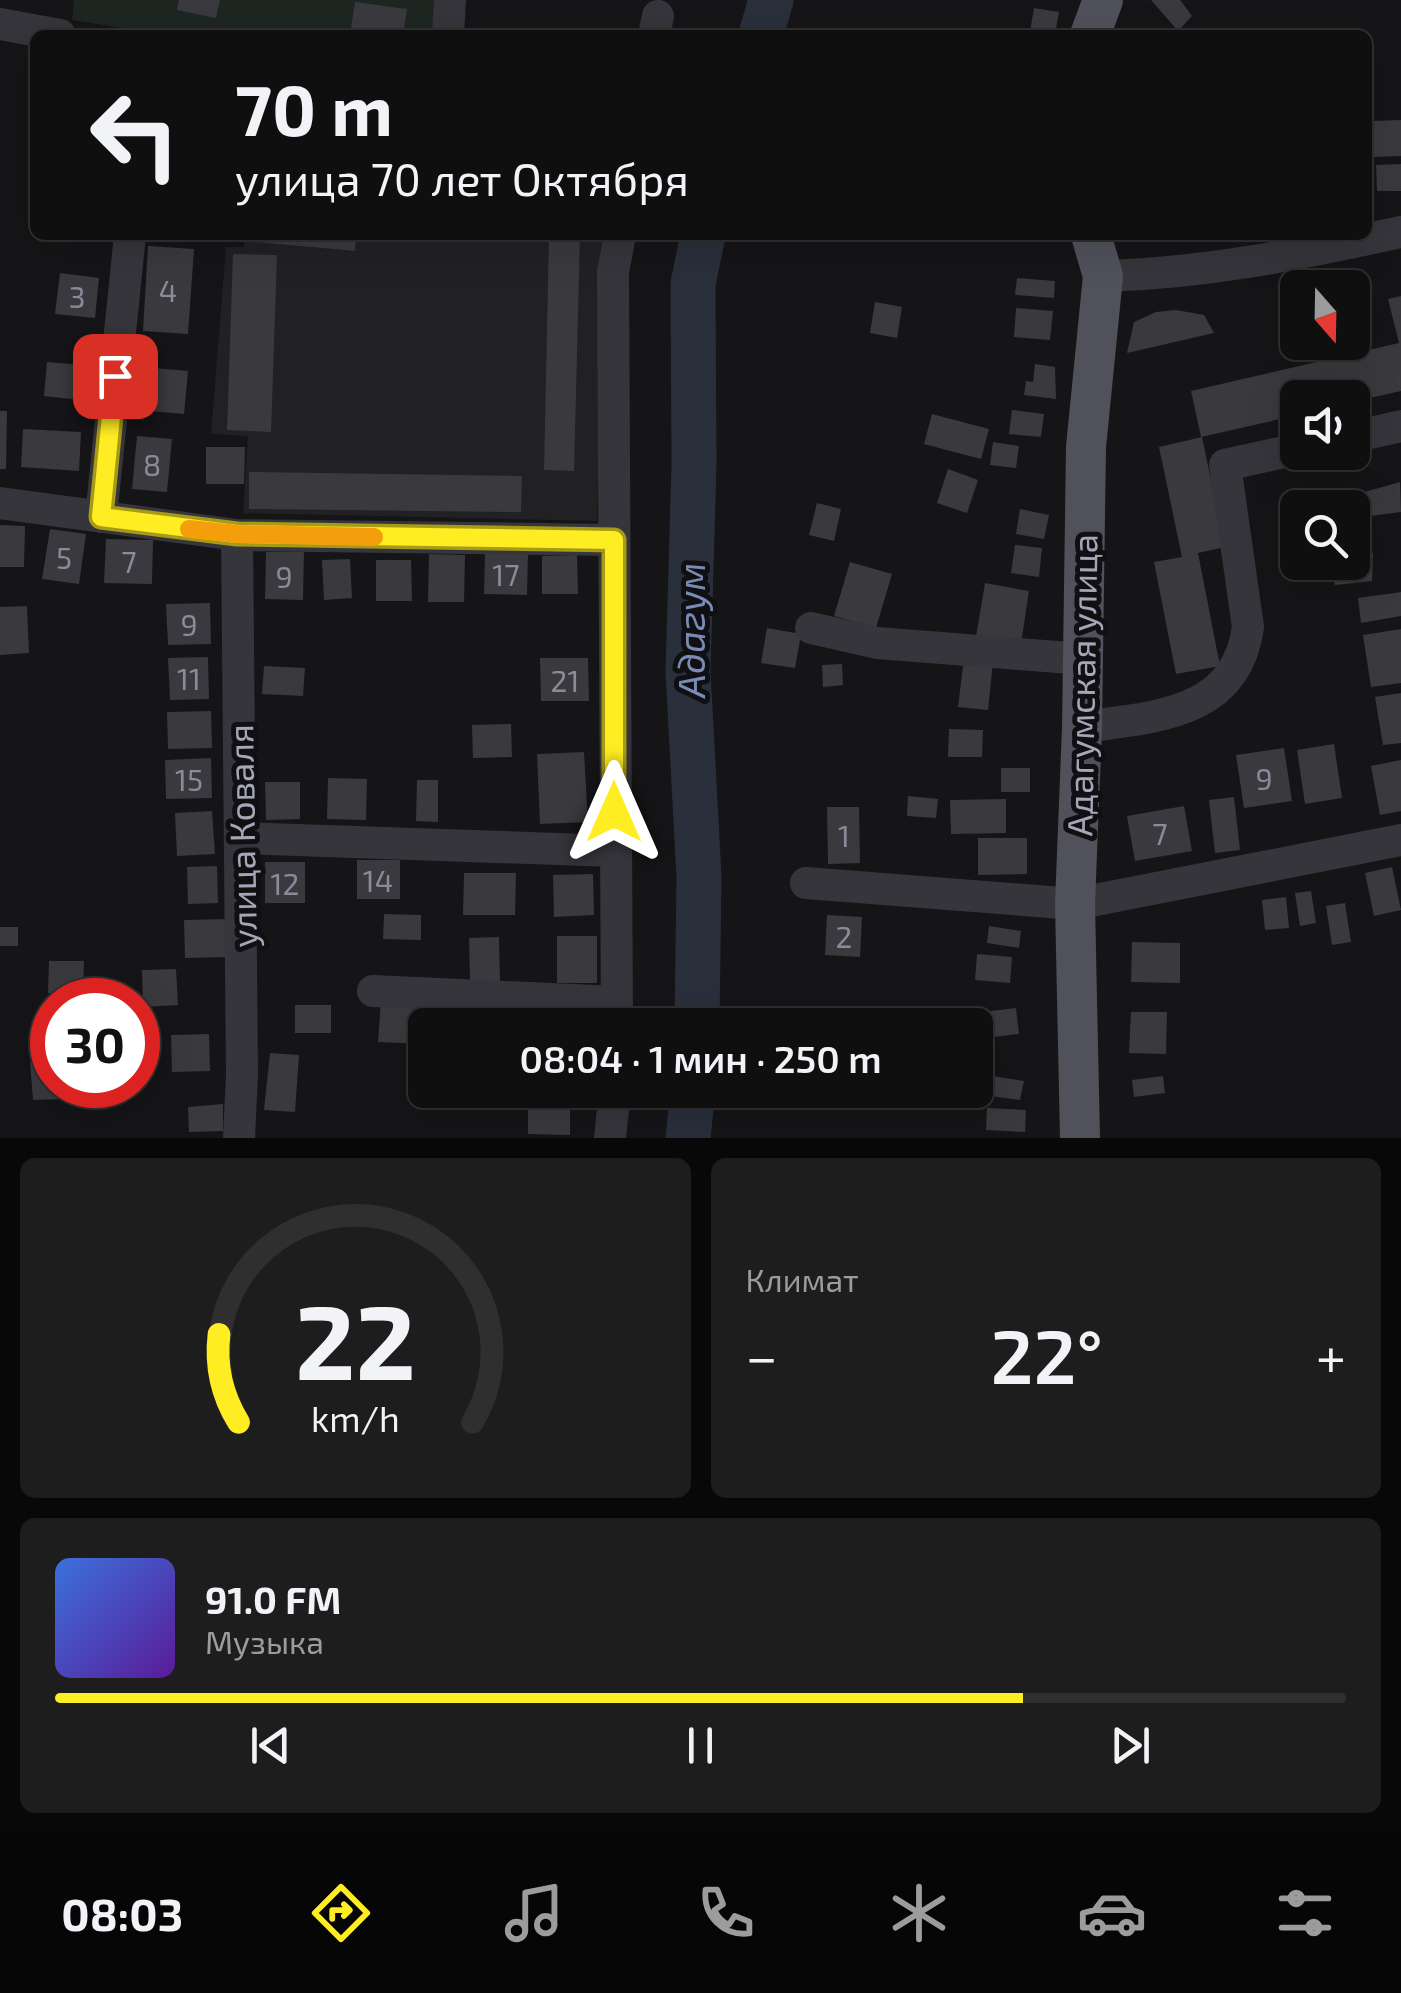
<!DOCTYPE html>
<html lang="ru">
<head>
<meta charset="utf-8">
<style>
  body { margin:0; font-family:"Exo 2",sans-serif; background:#1e1d1e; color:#f1f3f6; height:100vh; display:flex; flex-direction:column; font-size:38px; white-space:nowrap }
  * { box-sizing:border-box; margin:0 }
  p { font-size:32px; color:#9c9c9f }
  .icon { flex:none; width:55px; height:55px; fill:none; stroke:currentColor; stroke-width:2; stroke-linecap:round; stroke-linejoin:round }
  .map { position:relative; height:1138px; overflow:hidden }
  .details { display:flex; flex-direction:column; gap:20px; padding:20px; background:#090809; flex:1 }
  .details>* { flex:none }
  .hud { position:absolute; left:30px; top:30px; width:1342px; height:210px; border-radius:15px; box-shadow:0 10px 40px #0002,0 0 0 2px #302f30; background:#100f10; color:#f1f3f6; overflow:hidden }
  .needle { width:65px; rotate:160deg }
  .buttons { position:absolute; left:1280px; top:270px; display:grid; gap:20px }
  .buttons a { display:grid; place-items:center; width:90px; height:90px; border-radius:15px; background:#100f10; box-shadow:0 10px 40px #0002,0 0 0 2px #302f30; font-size:50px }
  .speed { position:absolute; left:30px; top:978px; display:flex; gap:20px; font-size:50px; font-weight:700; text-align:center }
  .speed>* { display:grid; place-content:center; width:130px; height:130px; border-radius:50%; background:#100f10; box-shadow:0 10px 40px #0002,0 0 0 2px #302f30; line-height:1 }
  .speed .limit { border:15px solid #d22; background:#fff; color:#111 }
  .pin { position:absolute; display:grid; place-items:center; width:85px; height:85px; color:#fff; margin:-42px; border-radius:20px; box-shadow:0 5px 15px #0006 }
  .me { position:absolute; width:110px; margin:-55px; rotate:0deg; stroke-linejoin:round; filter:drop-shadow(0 0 8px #0008) }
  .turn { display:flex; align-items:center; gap:35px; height:210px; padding:0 40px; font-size:45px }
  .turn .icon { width:130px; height:130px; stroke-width:2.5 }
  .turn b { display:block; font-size:70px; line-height:85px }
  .big { font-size:75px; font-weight:600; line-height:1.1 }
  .details .tile { flex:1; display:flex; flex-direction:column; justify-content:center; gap:15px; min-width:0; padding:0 35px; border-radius:15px; background:#1e1d1e }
  .details .dial { align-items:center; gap:0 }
  .dial svg { height:260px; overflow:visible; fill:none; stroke:#302f30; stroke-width:7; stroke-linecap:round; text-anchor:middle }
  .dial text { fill:#f1f3f6; stroke:none }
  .song { display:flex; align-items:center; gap:30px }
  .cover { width:120px; height:120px; border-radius:15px; background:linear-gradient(135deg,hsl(220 70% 55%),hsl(270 70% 35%)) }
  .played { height:10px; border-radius:5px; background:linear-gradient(90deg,#ffed23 75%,#302f30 75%) }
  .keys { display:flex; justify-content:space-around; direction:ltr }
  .heat { display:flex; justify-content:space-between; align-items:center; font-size:55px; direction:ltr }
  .details .tiles { flex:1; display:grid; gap:20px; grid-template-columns:1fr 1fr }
  .tile:last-child { grid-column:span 2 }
  .trip { position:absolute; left:408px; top:1008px; width:585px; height:100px; border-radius:15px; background:#100f10; box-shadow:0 10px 40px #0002,0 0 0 2px #302f30; font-weight:600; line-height:100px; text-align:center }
  .tab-bar { display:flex; height:160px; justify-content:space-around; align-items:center; background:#060606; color:#9c9c9f }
  .tab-bar .icon { width:70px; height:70px }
  .tab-bar .active { color:#ffed23 }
  .tab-bar b { font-size:45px; color:#f1f3f6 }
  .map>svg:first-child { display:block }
</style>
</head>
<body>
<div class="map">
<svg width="1401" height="1138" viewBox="0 0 1401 1138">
  <rect width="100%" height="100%" fill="#151416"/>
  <path fill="#212023" d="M245 235H604L597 521 243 513 248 436 211 434 226 247H244Z"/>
  <path fill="#1e2621" d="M74 0H440L438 35H166L72 20Z"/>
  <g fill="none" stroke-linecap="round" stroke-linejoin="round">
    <path stroke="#292f3b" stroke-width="45" d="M761 35 771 0
      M697 1025 699 876 688 672 694 464 693 284 703 235
      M688 1138 693 1090"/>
  </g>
  <path fill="#3a393e" d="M179 0H220L216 18 177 10Z
    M1151 0H1180L1192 16 1178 31Z
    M355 2 407 9 403 35H350Z
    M1034 8 1059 12 1055 35 1030 31Z
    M1401 120V156L1372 157V121Z
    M1401 164V191H1377L1376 165Z
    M258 235H356L355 251 257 242Z
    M549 235H580L574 471 544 470Z
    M148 246 194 249 188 334 143 331Z
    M233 254 277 255 271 432 227 430Z
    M60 273 99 278 95 318 55 314Z
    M1017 278 1055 281 1054 298 1015 295Z
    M1401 296V391L1352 402V398H1298V415L1201 437 1191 391 1399 343 1388 299Z
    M875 302 902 307 897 338 870 333Z
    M1016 308 1053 311 1050 340 1014 337Z
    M1176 310 1204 315 1214 333 1127 353 1134 322 1156 312Z
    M47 362 84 365 80 400 44 396Z
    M1035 364 1055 367 1056 399 1024 395 1026 381 1033 382Z
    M143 367 188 371 184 414 139 410Z
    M1012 410 1044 414 1041 437 1009 434Z
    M0 411H7L6 469H0Z
    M932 414 989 429 981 459 924 444Z
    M23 429 81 432 79 471 21 467Z
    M137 436 172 439 167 492 132 489Z
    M1202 437 1225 547 1198 553 1220 666 1176 674 1154 562 1182 557 1159 447Z
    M993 442 1019 446 1016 468 990 465Z
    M206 447H245L244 484H206Z
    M948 469 978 480 967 513 937 503Z
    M249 472 522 476 521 512 249 509Z
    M1400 482 1401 512 1356 518 1362 554 1373 553 1372 581 1335 585 1328 562H1352V508L1315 506Z
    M817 503 841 509 834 541 809 535Z
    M1020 509 1049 515 1044 539 1016 534Z
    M0 525 25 526 24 567H0Z
    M50 529 86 534 79 584 42 579Z
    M106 539 153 540 152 584 104 583Z
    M1015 545 1042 548 1039 577 1011 573Z
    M266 552H304L303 600 265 599Z
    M485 553 528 554 527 595 484 594Z
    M429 554 465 555 464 602H428Z
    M577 555 578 594H542V556Z
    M350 559 352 598 324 600 322 560Z
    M376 560H411L412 601H376Z
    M850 562 892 574 876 628 834 616Z
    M985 583 1029 591 1021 644 976 637Z
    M1401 592V616L1361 623 1358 598Z
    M210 603 211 644 168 645 166 604Z
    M27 606 29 653 0 655V607Z
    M767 628 801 634 795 668 761 663Z
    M1401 629V683L1371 687 1363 635Z
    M208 657 209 699 170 700 168 658Z
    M540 658H588L589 701H541Z
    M964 658 993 662 988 710 958 707Z
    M842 664 843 685 823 687 822 665Z
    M264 666 305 668 303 696 262 694Z
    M1401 693V743L1383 745 1375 697Z
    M211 711 212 748 168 749 167 712Z
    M511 724 512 757 473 758 472 725Z
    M949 729 983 730 982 757H948Z
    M1334 744 1342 798 1305 804 1297 750Z
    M1284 748 1292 801 1244 808 1236 755Z
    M584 752 588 822 540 824 537 754Z
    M211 758 212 798 166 799 165 760Z
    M1401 760V811L1380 815 1371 766Z
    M1001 768H1030V792H1001Z
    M328 778 367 779 366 820 327 819Z
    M417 780H438V822L416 821Z
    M265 782H300V819L266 820Z
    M908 796 938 799 936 818 907 816Z
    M1234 797 1240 850 1215 853 1209 800Z
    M1006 799V833L951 834 950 800Z
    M1184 806 1192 851 1135 861 1127 816Z
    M827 807H859L860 863 828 864Z
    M212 811 215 854 177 856 175 813Z
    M978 838H1027V874L978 875Z
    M357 860H400V899H357Z
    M265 862H305V903H265Z
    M217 866 218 903 188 904 187 867Z
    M1392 867 1401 910 1374 916 1365 873Z
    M464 873H516L515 915H463Z
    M593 874 594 915 554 917 553 875Z
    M1311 891 1316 923 1300 926 1295 893Z
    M1286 897 1289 928 1265 930 1262 900Z
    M1345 903 1351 942 1332 945 1326 906Z
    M384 914 421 915V940L383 939Z
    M827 915 862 917 860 957 825 955Z
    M228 919 229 957 185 958 184 920Z
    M989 926 1021 931 1019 948 987 943Z
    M0 927H18V946H0Z
    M557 936H597V983H557Z
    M499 937 500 982 470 983 469 938Z
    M1132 942 1180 943V983L1131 982Z
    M977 954 1012 957 1010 983 975 980Z
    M49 961H84L83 994 48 993Z
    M176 969 178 1005 143 1007 142 970Z
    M381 1000 423 1002 421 1044 378 1042Z
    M500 1001 503 1025H474L472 1005Z
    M295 1005H331V1033H295Z
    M1016 1008 1019 1034 986 1038 983 1012Z
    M1131 1012H1167L1166 1054 1129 1053Z
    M209 1034 210 1071 172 1072 171 1035Z
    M270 1053 299 1055 295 1112 264 1110Z
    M52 1060V1085H62L63 1099 33 1100 30 1062Z
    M986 1075 1024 1081 1020 1100 983 1095Z
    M1163 1076 1165 1093 1134 1097 1132 1080Z
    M223 1104V1131L189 1132 188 1107Z
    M528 1104 570 1105V1135L528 1134Z
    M987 1108 1026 1110 1025 1132 986 1130Z"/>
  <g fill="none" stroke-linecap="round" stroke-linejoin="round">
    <path stroke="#35353b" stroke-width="32" d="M0 24 60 35
      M448 35 450 0
      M654 35 658 16
      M1103 276C1207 273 1300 254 1401 232
      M1352 437 1401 426
      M0 503 237 535 614 540
      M101 517 130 235
      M237 535 242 1075 239 1138
      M811 628 877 643 1083 659
      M1082 727C1155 717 1236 715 1248 627L1225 465 1298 449
      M241 838 614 851
      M806 883 1075 904 1401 840
      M373 991 617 1002
      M617 1025 613 272 620 235
      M610 1138 615 1090"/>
    <path stroke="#51515b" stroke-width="40" d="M1090 35 1103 0
      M1080 1138 1075 904 1082 727 1086 447 1103 276 1091 235"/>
  </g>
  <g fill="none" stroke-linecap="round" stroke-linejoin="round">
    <g stroke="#a69a17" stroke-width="25">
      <path id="route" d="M115 376 101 517 237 534 614 540V812"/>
    </g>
    <use href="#route" stroke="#ffed23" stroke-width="18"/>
    <path stroke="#f59e0b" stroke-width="18" d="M189 529 237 534 374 537"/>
  </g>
  <g text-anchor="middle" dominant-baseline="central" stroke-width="10" stroke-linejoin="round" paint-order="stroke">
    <g font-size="30" fill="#8a8b99">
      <text x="168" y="290">4</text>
      <text x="77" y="296">3</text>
      <text x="152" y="464">8</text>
      <text x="64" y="557">5</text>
      <text x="129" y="561">7</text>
      <text x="506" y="574">17</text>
      <text x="284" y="576">9</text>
      <text x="189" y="624">9</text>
      <text x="189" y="678">11</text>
      <text x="565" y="680">21</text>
      <text x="1264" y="778">9</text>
      <text x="189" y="779">15</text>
      <text x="1160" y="833">7</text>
      <text x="844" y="835">1</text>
      <text x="378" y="880">14</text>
      <text x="285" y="883">12</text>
      <text x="844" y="936">2</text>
    </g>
    <g font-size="35" fill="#a5a6b7" stroke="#100f11">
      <text transform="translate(1081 685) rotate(-89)">Адагумская улица</text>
      <text transform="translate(241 836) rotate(-91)">улица Коваля</text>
    </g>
    <g font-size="38" font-style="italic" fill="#798ab5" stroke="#100f11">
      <text transform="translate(690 630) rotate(-90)">Адагум</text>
    </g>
  </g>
</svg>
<div class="buttons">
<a><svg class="needle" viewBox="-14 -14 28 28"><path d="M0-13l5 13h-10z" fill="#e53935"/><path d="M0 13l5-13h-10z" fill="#9c9c9f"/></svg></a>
<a><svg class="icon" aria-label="sound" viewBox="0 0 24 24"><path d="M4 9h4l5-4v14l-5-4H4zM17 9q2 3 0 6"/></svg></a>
<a><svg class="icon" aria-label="search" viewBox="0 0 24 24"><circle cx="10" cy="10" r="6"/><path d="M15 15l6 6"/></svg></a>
</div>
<div class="speed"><div class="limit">30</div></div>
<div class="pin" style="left:115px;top:376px;background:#d93025"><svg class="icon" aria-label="arrive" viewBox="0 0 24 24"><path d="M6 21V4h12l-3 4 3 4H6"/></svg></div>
<svg class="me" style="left:614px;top:812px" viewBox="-20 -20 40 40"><path d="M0-17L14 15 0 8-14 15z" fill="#ffed23" stroke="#fff" stroke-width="4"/></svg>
<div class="trip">08:04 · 1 мин · 250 m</div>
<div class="hud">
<div class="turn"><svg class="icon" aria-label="left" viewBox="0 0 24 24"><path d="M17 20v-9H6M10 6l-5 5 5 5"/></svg><div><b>70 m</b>улица 70 лет Октября</div></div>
</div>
</div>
<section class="details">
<div class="tiles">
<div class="tile dial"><svg viewBox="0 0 100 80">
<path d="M14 69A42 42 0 1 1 86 69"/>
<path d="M14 69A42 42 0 0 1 8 42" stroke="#ffed23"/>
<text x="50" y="56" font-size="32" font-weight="700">22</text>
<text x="50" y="72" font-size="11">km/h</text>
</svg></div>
<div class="tile"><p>Климат</p>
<div class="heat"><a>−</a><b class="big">22°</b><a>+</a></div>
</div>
<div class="tile">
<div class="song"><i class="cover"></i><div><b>91.0 FM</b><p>Музыка</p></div></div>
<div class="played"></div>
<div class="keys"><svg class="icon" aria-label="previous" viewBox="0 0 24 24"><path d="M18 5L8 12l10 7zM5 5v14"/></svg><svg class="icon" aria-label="pause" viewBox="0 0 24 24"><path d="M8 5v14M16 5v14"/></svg><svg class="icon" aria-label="next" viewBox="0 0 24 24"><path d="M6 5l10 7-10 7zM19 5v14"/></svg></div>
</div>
</div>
</section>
<nav class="tab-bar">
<b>08:03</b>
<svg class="icon active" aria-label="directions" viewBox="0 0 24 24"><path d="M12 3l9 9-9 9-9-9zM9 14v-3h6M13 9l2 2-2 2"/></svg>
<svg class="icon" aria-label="music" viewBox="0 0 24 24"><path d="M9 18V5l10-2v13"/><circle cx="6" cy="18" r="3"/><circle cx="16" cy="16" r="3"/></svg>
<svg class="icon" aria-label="phone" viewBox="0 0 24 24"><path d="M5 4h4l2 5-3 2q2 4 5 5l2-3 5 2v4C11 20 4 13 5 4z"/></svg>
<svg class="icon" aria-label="climate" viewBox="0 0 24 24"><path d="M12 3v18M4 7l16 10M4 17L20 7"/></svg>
<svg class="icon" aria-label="car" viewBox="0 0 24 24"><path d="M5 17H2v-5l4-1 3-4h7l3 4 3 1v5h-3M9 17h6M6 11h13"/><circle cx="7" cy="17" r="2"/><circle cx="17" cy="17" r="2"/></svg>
<svg class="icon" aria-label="filters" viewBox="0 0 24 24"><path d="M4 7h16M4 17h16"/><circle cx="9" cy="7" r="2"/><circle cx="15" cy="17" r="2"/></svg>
</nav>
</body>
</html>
